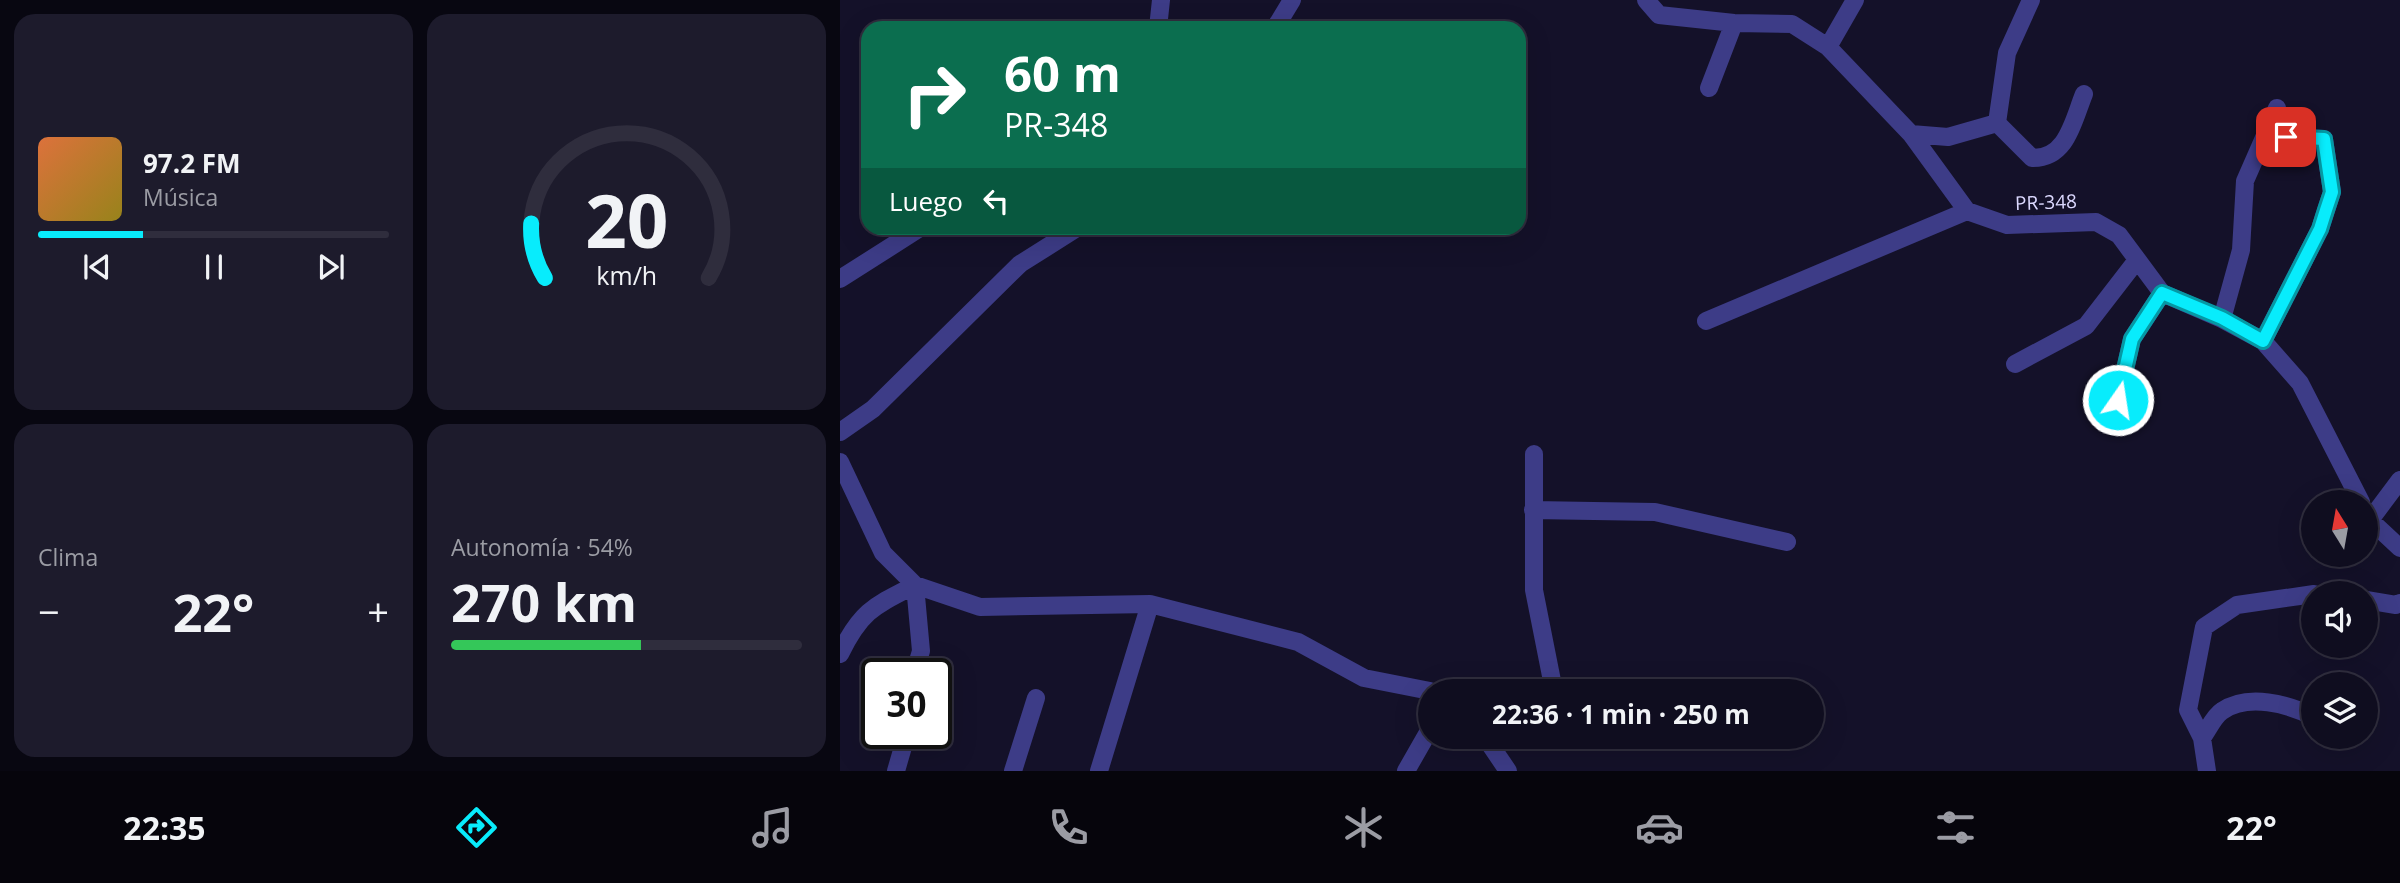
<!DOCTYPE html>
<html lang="es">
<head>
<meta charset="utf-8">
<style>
  body { margin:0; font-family:"Open Sans",sans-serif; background:#1d1b2c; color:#f1f3f6; height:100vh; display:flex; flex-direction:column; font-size:26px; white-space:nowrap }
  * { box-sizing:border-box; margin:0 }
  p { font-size:23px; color:#9b9ca4 }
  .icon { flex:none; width:38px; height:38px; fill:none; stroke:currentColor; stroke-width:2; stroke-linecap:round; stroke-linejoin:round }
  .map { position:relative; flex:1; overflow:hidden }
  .side { display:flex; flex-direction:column; gap:14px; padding:14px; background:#080711; width:840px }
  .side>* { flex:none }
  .hud { position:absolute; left:21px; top:21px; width:665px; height:214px; border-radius:21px; box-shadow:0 7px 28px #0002,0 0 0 2px #2f2d3d; background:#0b6e4f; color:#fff; overflow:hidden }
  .needle { width:46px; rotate:349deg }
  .fabs { position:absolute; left:1461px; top:490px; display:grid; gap:14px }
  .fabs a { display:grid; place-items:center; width:77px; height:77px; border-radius:50%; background:#0f0d1f; box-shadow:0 7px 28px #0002,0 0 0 2px #2f2d3d; font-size:35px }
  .speed { position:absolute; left:21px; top:658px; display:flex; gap:14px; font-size:35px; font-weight:700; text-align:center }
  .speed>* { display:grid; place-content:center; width:91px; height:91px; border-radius:50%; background:#0f0d1f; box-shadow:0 7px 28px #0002,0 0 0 2px #2f2d3d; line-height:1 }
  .speed .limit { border:4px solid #111; border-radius:10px; background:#fff; color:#111 }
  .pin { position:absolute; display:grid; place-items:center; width:60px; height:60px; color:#fff; margin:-30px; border-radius:14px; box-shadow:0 4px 10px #0006 }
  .me { position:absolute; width:77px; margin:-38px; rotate:13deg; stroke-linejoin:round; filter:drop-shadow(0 0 5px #0008) }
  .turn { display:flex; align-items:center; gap:24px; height:147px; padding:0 28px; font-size:32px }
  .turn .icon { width:91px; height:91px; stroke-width:2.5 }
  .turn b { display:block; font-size:49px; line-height:60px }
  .then { display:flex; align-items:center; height:66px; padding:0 28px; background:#0003; gap:14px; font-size:26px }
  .big { font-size:52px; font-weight:700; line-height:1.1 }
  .side .card { flex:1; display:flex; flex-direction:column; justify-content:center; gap:10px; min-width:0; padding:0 24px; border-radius:21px; background:#1d1b2c }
  .side .dial { align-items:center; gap:0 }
  .dial svg { height:182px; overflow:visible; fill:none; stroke:#2f2d3d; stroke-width:7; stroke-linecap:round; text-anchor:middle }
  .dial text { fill:#f1f3f6; stroke:none }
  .song { display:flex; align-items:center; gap:21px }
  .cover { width:84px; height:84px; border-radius:10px; background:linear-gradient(135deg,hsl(20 70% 55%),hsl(50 70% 35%)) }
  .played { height:7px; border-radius:4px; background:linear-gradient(90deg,#08ecfc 30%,#2f2d3d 30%) }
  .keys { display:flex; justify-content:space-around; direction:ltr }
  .heat { display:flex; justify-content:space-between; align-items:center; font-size:38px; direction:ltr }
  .charge { height:10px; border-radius:5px; background:linear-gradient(90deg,#34c759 54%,#2f2d3d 0) }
  .side .tiles { flex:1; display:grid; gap:14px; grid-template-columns:repeat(2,1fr) }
  .trip { position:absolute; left:578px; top:679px; width:406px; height:70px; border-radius:35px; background:#0f0d1f; box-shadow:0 7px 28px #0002,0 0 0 2px #2f2d3d; font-weight:700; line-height:70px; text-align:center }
  .tabs { display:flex; height:112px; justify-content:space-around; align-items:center; background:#06050c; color:#9b9ca4 }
  .tabs .icon { width:49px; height:49px }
  .tabs .current { color:#08ecfc }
  .tabs b { font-size:32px; color:#f1f3f6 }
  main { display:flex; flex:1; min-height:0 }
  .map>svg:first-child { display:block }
</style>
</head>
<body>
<main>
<section class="side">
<div class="tiles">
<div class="card">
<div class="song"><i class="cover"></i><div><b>97.2 FM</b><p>Música</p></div></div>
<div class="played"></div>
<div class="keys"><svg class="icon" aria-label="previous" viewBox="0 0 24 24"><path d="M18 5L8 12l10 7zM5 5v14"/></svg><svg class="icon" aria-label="pause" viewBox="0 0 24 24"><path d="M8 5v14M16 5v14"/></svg><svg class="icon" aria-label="next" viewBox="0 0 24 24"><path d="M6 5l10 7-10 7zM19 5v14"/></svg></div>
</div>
<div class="card dial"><svg viewBox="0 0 100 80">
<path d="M14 69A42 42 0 1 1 86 69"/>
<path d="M14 69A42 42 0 0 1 8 45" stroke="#08ecfc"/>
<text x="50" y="56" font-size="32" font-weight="700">20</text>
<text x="50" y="72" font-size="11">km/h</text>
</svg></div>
<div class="card"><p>Clima</p>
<div class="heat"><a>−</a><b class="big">22°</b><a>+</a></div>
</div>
<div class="card"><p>Autonomía · 54%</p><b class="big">270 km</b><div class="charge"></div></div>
</div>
</section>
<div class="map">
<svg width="1560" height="771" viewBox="0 0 1560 771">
  <rect width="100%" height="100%" fill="#141129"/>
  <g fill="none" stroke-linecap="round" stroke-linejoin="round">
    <path stroke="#3d3c87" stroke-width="18" d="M806 0 819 15 894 23 952 24 988 47 1071 134 1127 211 1167 225 1256 222 1279 235 1322 293 1382 319 1423 341 1460 383 1521 502
      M1191 0 1167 53 1157 123 1192 158C1227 159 1233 121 1244 94
      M318 28 321 0
      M435 28 452 0
      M988 47 1015 0
      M869 88 894 23
      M1071 134 1108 137 1157 123
      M0 279 80 228
      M1382 319 1401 250 1405 181 1437 108
      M866 321 1127 211
      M1423 341 1480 229 1492 192 1484 139 1445 137
      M1175 364 1246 326 1297 260
      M1278 400 1292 339 1322 293
      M0 432 33 409 180 264 237 228
      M694 454V590L714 691
      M0 462 43 553 75 585 140 607 310 604 458 642 524 678 590 691
      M693 510 815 512 947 542
      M1526 512 1530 520 1560 548
      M1530 520 1560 480
      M1526 600 1556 605 1560 603
      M0 654C21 611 34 606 75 585L81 651 74 674
      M645 737 668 771
      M1362 738C1368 730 1374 716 1382 711 1408 693 1448 704 1474 717
      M56 771 67 733
      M173 771 196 698
      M259 771 310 604
      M566 771 590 729
      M1367 771 1362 738 1348 710 1364 627 1397 605 1474 594"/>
  </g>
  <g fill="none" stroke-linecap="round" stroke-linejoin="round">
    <g stroke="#0599a4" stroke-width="18">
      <path id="route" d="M1278 400 1292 339 1322 293 1382 318 1423 341 1480 229 1486 210 1492 192 1484 139 1446 137"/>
    </g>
    <use href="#route" stroke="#08ecfc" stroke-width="12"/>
  </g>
  <g text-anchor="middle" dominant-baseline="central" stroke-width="7" stroke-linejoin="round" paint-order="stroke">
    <g font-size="19" fill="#dcd9ff" stroke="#141129">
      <text transform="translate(1206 202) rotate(-2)">PR-348</text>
    </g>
  </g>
</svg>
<div class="fabs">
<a><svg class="needle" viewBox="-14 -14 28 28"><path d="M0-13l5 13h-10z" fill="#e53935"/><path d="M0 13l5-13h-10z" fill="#9b9ca4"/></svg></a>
<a><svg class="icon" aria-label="sound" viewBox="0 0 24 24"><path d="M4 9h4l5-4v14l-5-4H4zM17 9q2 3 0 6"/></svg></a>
<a><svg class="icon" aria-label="layers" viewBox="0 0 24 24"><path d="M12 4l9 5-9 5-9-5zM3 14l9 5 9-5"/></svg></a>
</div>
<div class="speed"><div class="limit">30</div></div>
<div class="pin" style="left:1446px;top:137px;background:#d93025"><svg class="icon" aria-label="arrive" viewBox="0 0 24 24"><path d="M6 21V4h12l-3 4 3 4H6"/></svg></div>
<svg class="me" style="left:1278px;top:400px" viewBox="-20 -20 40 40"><circle r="17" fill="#08ecfc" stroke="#fff" stroke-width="3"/><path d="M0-11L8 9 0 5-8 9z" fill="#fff"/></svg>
<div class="trip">22:36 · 1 min · 250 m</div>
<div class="hud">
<div class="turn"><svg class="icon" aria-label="right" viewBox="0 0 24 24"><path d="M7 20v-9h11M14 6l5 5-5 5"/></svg><div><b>60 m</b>PR-348</div></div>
<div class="then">Luego<svg class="icon" aria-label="left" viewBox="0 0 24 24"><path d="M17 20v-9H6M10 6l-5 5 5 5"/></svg></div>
</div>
</div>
</main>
<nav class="tabs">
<b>22:35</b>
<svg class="icon current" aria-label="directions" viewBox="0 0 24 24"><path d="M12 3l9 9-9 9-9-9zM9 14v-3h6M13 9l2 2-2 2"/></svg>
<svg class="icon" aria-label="music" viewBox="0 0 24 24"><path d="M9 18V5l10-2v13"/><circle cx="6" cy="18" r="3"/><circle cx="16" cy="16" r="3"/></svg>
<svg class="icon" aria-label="phone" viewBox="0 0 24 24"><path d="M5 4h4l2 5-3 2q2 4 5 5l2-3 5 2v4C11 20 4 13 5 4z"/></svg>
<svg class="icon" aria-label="climate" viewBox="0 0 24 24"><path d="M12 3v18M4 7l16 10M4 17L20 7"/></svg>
<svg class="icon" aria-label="car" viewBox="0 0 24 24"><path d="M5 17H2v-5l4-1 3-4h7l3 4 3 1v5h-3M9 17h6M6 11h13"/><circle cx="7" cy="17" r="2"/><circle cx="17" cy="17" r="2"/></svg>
<svg class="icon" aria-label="filters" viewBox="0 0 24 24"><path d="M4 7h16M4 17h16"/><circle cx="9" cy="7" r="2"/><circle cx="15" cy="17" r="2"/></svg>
<b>22°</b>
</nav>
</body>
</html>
